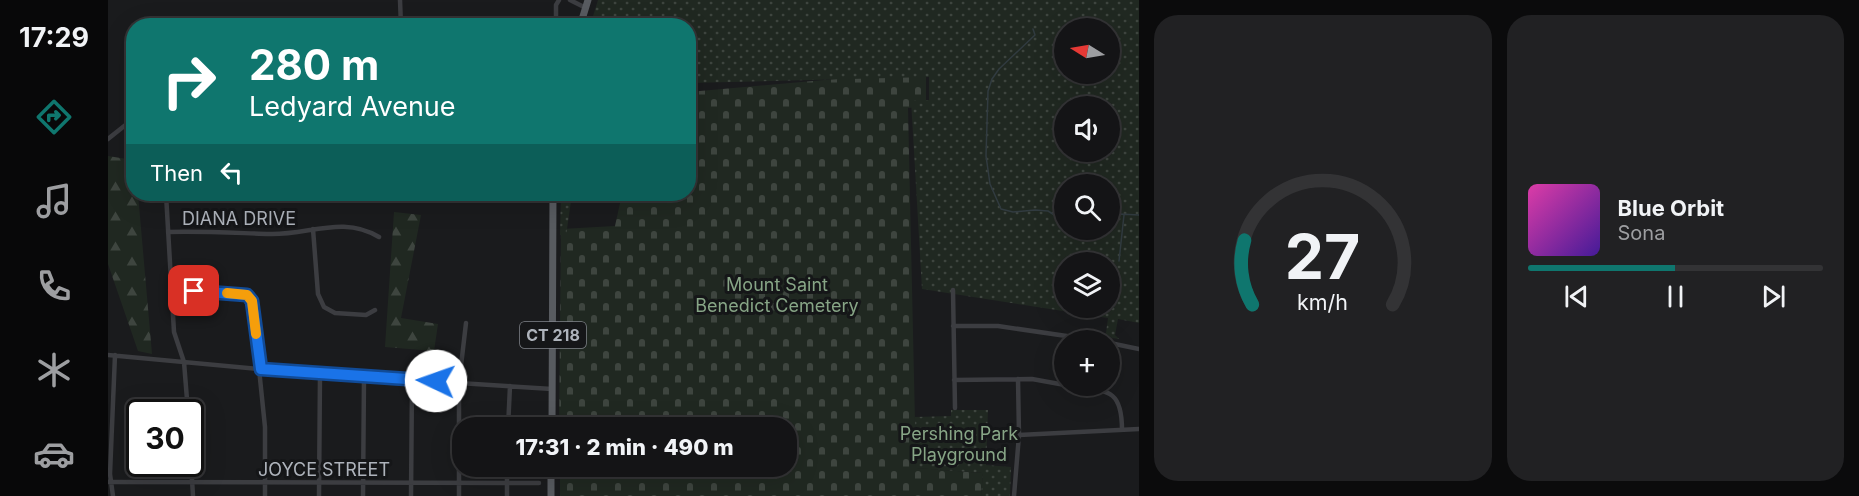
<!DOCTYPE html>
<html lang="en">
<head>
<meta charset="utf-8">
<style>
  body { margin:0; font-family:Inter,sans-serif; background:#212123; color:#f1f3f6; height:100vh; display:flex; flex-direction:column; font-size:22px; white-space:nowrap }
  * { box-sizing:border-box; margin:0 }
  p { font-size:20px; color:#9d9ea1 }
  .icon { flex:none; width:33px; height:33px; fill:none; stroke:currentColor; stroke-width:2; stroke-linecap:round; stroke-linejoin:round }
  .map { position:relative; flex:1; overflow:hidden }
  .sheet { display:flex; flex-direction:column; gap:15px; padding:15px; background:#0b0b0c; width:720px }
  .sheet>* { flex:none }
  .guide { position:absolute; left:18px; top:18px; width:570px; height:183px; border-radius:24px; box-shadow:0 6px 24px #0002,0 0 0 2px #333335; background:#0f766e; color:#fff; overflow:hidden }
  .needle { width:39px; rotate:281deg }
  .controls { position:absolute; left:946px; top:18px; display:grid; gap:12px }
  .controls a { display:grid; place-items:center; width:66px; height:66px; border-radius:50%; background:#141416; box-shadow:0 6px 24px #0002,0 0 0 2px #333335; font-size:30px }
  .speed { position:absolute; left:18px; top:399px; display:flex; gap:12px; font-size:30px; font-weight:700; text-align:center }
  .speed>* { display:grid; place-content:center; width:78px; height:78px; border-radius:50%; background:#141416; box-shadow:0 6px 24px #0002,0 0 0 2px #333335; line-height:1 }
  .speed .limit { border:3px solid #111; border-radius:9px; background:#fff; color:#111 }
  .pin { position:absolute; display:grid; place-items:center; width:51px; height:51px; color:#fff; margin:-26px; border-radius:12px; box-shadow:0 3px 9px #0006 }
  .me { position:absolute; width:66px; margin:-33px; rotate:273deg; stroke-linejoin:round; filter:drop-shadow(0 0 4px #0008) }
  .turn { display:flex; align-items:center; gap:21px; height:126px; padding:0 24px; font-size:27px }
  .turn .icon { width:78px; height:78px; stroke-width:2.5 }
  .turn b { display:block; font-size:42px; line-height:51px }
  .then { display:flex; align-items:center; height:57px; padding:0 24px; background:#0003; gap:12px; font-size:22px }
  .sheet .card { flex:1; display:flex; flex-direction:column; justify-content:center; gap:9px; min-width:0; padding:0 21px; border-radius:24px; background:#212123 }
  .sheet .dial { align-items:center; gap:0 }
  .dial svg { height:156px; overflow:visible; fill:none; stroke:#333335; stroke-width:7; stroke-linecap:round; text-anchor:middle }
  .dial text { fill:#f1f3f6; stroke:none }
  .song { display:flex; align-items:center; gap:18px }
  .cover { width:72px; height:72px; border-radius:9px; background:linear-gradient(135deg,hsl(320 70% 55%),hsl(260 70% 35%)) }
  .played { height:6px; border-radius:3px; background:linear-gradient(90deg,#0f766e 50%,#333335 50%) }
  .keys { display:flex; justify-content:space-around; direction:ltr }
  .sheet .tiles { flex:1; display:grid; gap:15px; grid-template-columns:repeat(2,1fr) }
  .trip { position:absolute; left:344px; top:417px; width:345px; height:60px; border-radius:24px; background:#141416; box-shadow:0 6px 24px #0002,0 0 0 2px #333335; font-weight:800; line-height:60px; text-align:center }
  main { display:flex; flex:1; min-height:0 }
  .dock { display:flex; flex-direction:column; width:108px; justify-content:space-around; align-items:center; background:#080809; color:#9d9ea1 }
  .dock .icon { width:42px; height:42px }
  .dock .on { color:#0f766e }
  .dock b { font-size:27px; color:#f1f3f6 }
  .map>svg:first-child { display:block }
</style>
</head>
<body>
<main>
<nav class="dock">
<b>17:29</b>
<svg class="icon on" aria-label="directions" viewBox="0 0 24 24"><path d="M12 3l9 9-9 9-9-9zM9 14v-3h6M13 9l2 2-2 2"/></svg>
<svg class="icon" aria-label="music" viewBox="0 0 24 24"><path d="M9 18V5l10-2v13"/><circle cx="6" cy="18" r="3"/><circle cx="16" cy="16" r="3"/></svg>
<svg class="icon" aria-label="phone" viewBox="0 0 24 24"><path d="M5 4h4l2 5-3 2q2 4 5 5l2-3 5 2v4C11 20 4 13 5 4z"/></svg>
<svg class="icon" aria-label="climate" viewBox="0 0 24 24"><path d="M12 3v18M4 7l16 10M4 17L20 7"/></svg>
<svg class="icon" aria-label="car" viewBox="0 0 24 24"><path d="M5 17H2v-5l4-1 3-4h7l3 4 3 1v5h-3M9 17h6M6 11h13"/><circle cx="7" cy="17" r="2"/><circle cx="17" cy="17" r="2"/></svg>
</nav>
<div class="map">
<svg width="1031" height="496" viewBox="0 0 1031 496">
  <defs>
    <pattern id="forest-firs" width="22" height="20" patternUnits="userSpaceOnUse" patternTransform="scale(1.5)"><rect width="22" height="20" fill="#202821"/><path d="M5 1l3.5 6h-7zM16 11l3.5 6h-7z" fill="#3e453f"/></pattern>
    <pattern id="cemetery-stones" width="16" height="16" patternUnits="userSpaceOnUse" patternTransform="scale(1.5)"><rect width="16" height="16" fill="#202821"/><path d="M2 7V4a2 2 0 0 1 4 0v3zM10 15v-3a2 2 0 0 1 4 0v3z" fill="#3e453f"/></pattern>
    <pattern id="park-dots" width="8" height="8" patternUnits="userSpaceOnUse" patternTransform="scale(1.5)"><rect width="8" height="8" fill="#202821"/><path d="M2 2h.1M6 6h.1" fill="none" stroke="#3e453f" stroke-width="1.8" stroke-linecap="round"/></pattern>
  </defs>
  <rect width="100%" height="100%" fill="#1a1b1d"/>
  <path fill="url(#forest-firs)" d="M0 156 25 160 26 194H30L44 354 30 351 0 264Z
    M286 212 313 215 293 318 330 324 326 351 277 347Z"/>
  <path fill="url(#cemetery-stones)" d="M818 71V106L800 108 808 468 875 473 873 496H452V467L678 466V428H451L453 229 507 226 514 194H580L581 92Z"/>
  <path fill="url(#park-dots)" fill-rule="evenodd" d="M490 0H1031V323L1010 319 1007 335 1011 339 992 336 998 333 1000 318 814 289 803 100H821V77L581 83 580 26H482ZM957 28H1002V74H957ZM957 106H1002V152H957ZM957 184H1002V230H957ZM957 262H1002V308H957Z
    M453 194H464L458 236 452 235Z
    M843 410H880L878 465 903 467 902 496H873L875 473 808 468 807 417 843 416Z"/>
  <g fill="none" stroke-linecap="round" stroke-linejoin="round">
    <path stroke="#313b40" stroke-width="1.5" d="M925 29 927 35 891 69 884 79 880 91 878 156 882 184 893 209 905 212 927 210 940 211 948 216 957 215
      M1002 220 1012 214 1031 215
      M1011 261 1016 215"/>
    <path stroke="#3c3d41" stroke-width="4.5" d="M292 0 293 26
      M462 0 478 8
      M448 26V5L451 0
      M0 139 20 123 26 115
      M58 194 66 332 76 362 80 412
      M205 229 210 294 216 307 227 313 258 315 267 310
      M60 232C94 231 128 233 162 234 201 235 235 215 271 237
      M62 290 133 293 139 295 144 301 157 427V496
      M845 290 847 408
      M845 326H890L986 340
      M1002 343 1031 349
      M0 355 194 373 444 389
      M846 380 924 379 957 385
      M963 386C999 391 1014 388 1014 430
      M400 428 402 386
      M911 435 1031 429
      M82 447 85 496
      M0 482 431 483
      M5 496 2 474 7 355
      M211 496 212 374
      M255 496 256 376
      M303 496 304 380
      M351 496V383L358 323
      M399 496V466
      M906 496 911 435 910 379"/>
    <path stroke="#585b60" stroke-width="7" d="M472 26 480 0
      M444 428 445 194
      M443 496V466"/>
  </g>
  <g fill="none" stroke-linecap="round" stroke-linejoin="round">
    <g stroke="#114b97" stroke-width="15">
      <path id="route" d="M86 291 139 295 144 301 153 369 328 381"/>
    </g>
    <use href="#route" stroke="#1a73e8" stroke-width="10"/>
    <path stroke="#f59e0b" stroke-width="10" d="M119 293 139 295 144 301 148 334"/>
  </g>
  <g text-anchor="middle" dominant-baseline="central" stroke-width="6" stroke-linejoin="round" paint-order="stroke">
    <rect fill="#151618" stroke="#80848a" stroke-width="1.5" x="412" y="322" width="66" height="26" rx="4.5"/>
    <g font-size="16" font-weight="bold" fill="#aeb3bb">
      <text x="445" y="335">CT 218</text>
    </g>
    <g font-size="18" fill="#aeb3bb" stroke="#151618">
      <text x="131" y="218">DIANA DRIVE</text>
      <text x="216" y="469">JOYCE STREET</text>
    </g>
    <g font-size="18" fill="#87a586" stroke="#151618">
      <text x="669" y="284">Mount Saint<tspan x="669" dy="21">Benedict Cemetery</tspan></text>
      <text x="851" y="433">Pershing Park<tspan x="851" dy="21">Playground</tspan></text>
    </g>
  </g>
</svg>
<div class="controls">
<a><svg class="needle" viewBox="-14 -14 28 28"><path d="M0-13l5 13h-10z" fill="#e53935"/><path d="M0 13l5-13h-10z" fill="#9d9ea1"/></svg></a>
<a><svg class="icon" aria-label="sound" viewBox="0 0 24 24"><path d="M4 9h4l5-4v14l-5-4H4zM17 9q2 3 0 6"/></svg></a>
<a><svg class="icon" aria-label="search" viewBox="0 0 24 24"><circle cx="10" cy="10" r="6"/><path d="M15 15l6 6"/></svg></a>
<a><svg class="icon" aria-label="layers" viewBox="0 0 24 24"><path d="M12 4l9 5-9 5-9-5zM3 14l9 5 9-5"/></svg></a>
<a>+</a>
</div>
<div class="speed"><div class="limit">30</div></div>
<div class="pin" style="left:86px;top:291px;background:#d93025"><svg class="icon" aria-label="arrive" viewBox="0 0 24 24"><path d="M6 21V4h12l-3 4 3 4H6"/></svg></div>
<svg class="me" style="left:328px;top:381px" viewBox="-20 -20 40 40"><circle r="19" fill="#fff"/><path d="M0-13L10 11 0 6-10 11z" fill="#1a73e8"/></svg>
<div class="trip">17:31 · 2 min · 490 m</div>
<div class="guide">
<div class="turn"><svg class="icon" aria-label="right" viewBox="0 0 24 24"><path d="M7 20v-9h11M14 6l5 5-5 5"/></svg><div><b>280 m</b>Ledyard Avenue</div></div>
<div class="then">Then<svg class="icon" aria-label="left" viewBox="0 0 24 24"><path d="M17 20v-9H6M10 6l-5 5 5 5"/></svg></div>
</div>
</div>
<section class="sheet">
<div class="tiles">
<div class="card dial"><svg viewBox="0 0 100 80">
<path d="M14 69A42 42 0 1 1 86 69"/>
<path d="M14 69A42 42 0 0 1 10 36" stroke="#0f766e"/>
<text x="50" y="56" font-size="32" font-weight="700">27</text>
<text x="50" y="72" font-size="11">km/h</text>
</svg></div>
<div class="card">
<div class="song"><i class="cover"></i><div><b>Blue Orbit</b><p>Sona</p></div></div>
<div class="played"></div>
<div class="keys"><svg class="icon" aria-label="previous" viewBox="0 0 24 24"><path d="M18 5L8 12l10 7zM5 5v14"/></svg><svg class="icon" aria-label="pause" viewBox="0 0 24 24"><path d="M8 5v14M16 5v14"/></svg><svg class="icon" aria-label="next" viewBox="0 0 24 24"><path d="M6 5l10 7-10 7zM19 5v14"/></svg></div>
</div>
</div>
</section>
</main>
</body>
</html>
